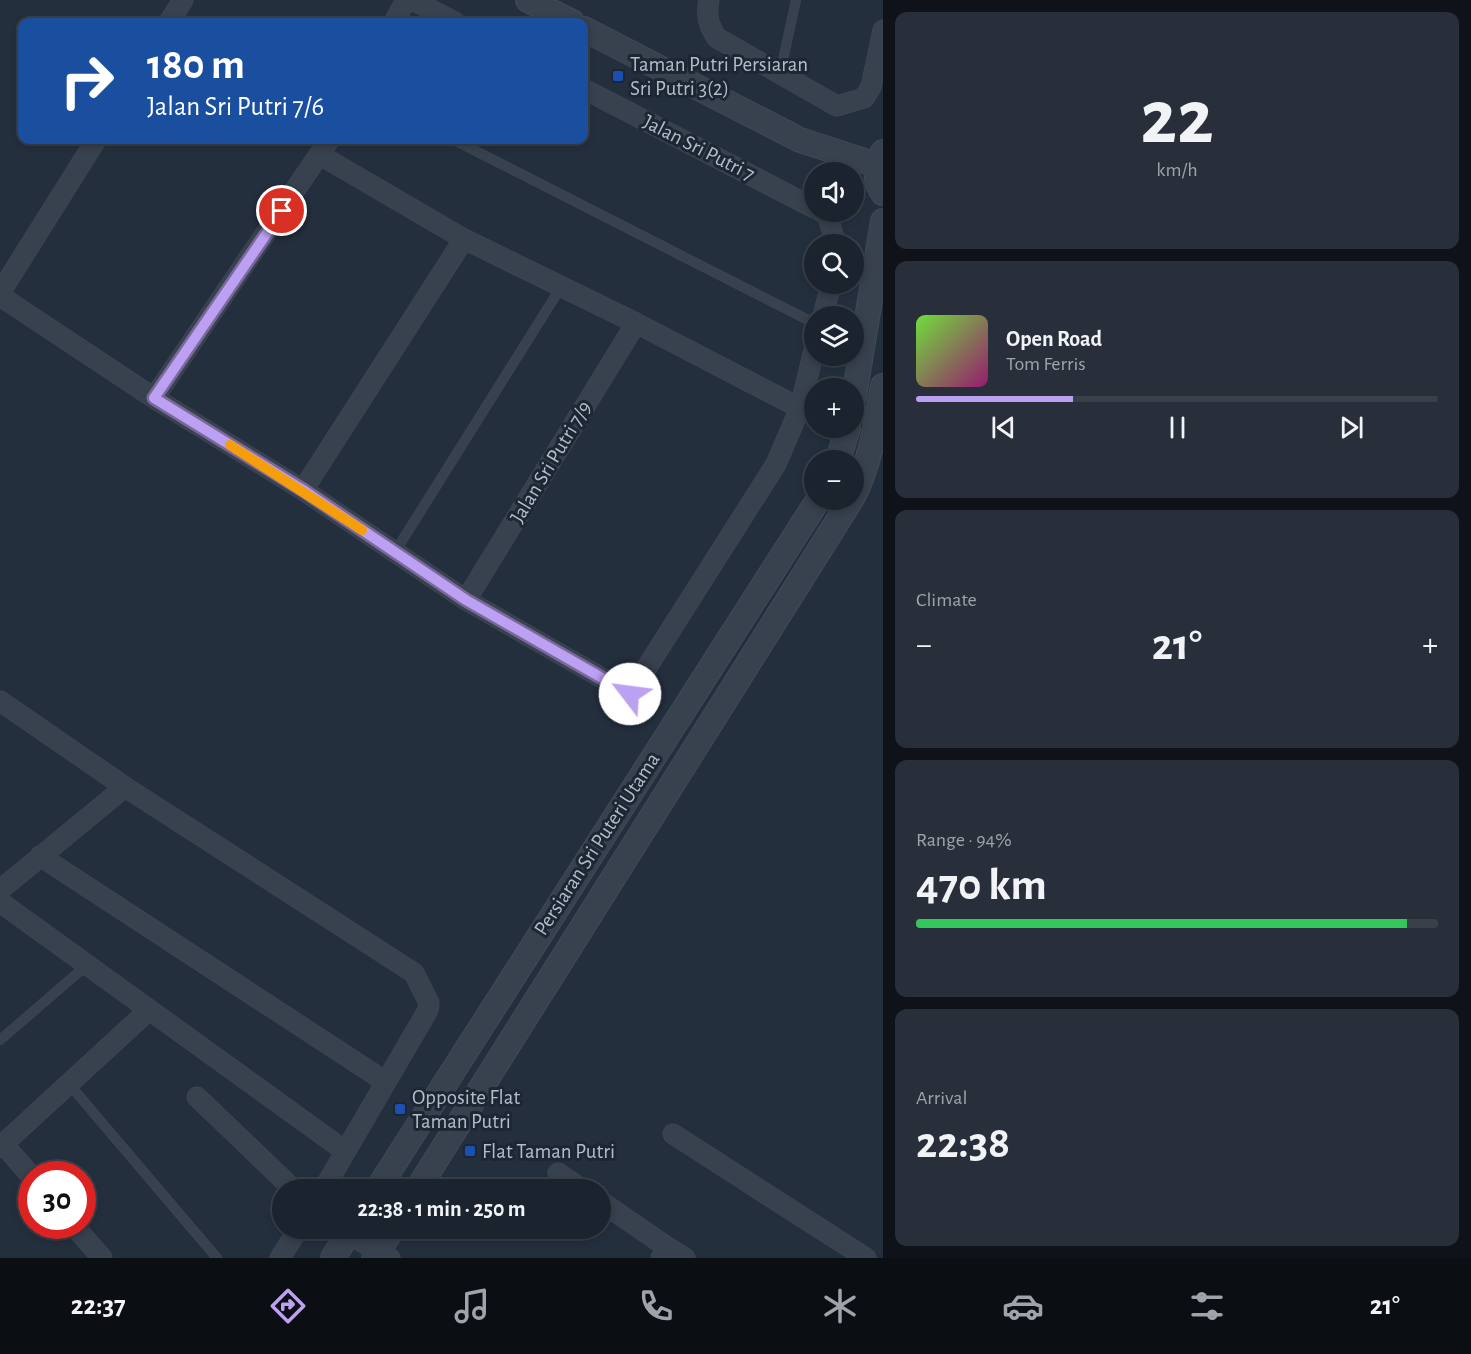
<!DOCTYPE html>
<html lang="en">
<head>
<meta charset="utf-8">
<style>
  body { margin:0; font-family:"Alegreya Sans",sans-serif; background:#282f3a; color:#f1f3f6; height:100vh; display:flex; flex-direction:column; font-size:22px; white-space:nowrap }
  * { box-sizing:border-box; margin:0 }
  p { font-size:20px; color:#a0a4aa }
  .icon { flex:none; width:33px; height:33px; fill:none; stroke:currentColor; stroke-width:2; stroke-linecap:round; stroke-linejoin:round }
  .map { position:relative; flex:1; overflow:hidden }
  .drawer { display:flex; flex-direction:column; gap:12px; padding:12px; background:#0f1319; width:588px }
  .drawer>* { flex:none }
  .top-card { position:absolute; left:18px; top:18px; width:570px; height:126px; border-radius:12px; box-shadow:0 3px 9px #0003,0 0 0 2px #39404a; background:#1a4fa0; color:#fff; overflow:hidden }
  .controls { position:absolute; left:804px; top:162px; display:grid; gap:12px }
  .controls a { display:grid; place-items:center; width:60px; height:60px; border-radius:50%; background:#1b232e; box-shadow:0 3px 9px #0003,0 0 0 2px #39404a; font-size:30px }
  .speed { position:absolute; left:18px; top:1161px; display:flex; gap:12px; font-size:30px; font-weight:700; text-align:center }
  .speed>* { display:grid; place-content:center; width:78px; height:78px; border-radius:50%; background:#1b232e; box-shadow:0 3px 9px #0003,0 0 0 2px #39404a; line-height:1 }
  .speed .limit { border:9px solid #d22; background:#fff; color:#111 }
  .pin { position:absolute; display:grid; place-items:center; width:51px; height:51px; color:#fff; margin:-26px; border:3px solid #fff; border-radius:50%; box-shadow:0 2px 6px #0007 }
  .me { position:absolute; width:66px; margin:-33px; rotate:300deg; stroke-linejoin:round; filter:drop-shadow(0 0 4px #0008) }
  .turn { display:flex; align-items:center; gap:21px; height:126px; padding:0 30px; font-size:27px }
  .turn .icon { width:78px; height:78px; stroke-width:2.5 }
  .turn b { display:block; font-size:42px; line-height:51px }
  .big { font-size:45px; font-weight:700; line-height:1.1 }
  .drawer .card { flex:1; display:flex; flex-direction:column; justify-content:center; gap:9px; min-width:0; padding:0 21px; border-radius:12px; background:#282f3a }
  .drawer .dial { align-items:center; gap:0 }
  .dial b { font-size:78px; line-height:1 }
  .song { display:flex; align-items:center; gap:18px }
  .cover { width:72px; height:72px; border-radius:9px; background:linear-gradient(135deg,hsl(100 70% 55%),hsl(320 70% 35%)) }
  .played { height:6px; border-radius:3px; background:linear-gradient(90deg,#bca0f2 30%,#39404a 30%) }
  .keys { display:flex; justify-content:space-around; direction:ltr }
  .heat { display:flex; justify-content:space-between; align-items:center; font-size:33px; direction:ltr }
  .charge { height:9px; border-radius:4px; background:linear-gradient(90deg,#34c759 94%,#39404a 0) }
  .trip { position:absolute; left:272px; top:1179px; width:339px; height:60px; border-radius:30px; background:#1b232e; box-shadow:0 3px 9px #0003,0 0 0 2px #39404a; font-weight:700; line-height:60px; text-align:center }
  .tab-bar { display:flex; height:96px; justify-content:space-around; align-items:center; background:#0b0e12; color:#a0a4aa }
  .tab-bar .icon { width:42px; height:42px }
  .tab-bar .current { color:#bca0f2 }
  .tab-bar b { font-size:27px; color:#f1f3f6 }
  main { display:flex; flex:1; min-height:0 }
  .map>svg:first-child { display:block }
</style>
</head>
<body>
<main>
<div class="map">
<svg width="883" height="1258" viewBox="0 0 883 1258">
  <rect width="100%" height="100%" fill="#242f3e"/>
  <g fill="none" stroke-linecap="round" stroke-linejoin="round">
    <g stroke="#414a57" stroke-width="10">
      <path id="service" d="M780 74 796 0
        M454 140 814 323
        M395 552 561 287
        M0 1040 87 965
        M69 1084 217 1258"/>
    </g>
    <g stroke="#414a57" stroke-width="21">
      <path id="minor" d="M412 0 455 22
        M709 0C706 15 708 25 717 38L837 106 864 98 871 87 883 30
        M169 22 183 0
        M394 22 406 0
        M584 89 814 208
        M320 155 464 239 636 323 800 408
        M822 212 827 214 836 244
        M0 293 96 140
        M0 296 154 398 303 490 466 600 630 694 776 464 800 408 814 350
        M823 316 831 284
        M154 398 329 140
        M303 490 464 239
        M466 600 636 323
        M0 701 125 787 414 973 429 1003 428 1010 323 1190
        M40 856 386 1082
        M0 890 125 787
        M0 902 345 1151
        M197 1097 294 1190
        M673 1134 866 1258
        M3 1144 32 1177
        M0 1147 149 1010
        M558 1173 583 1190
        M600 1201 667 1247
        M74 1226 102 1258
        M348 1234 390 1258
        M280 1258 299 1228
        M661 1258 667 1247 685 1258"/>
    </g>
    <g stroke="#414a57" stroke-width="26">
      <path id="tertiary" d="M528 0 572 22
        M584 29 800 140 877 165
        M883 152C876 166 873 180 883 193
        M854 397 883 221
        M838 460 848 428
        M854 495C871 460 876 424 883 386
        M377 1190 818 500
        M417 1190 851 500
        M333 1258 352 1228
        M374 1258 393 1228"/>
    </g>
    <use href="#service" stroke="#38414e" stroke-width="9"/>
    <use href="#minor" stroke="#38414e" stroke-width="20"/>
    <use href="#tertiary" stroke="#38414e" stroke-width="24"/>
  </g>
  <g fill="none" stroke-linecap="round" stroke-linejoin="round">
    <g stroke="#7a689d" stroke-width="15">
      <path id="route" d="M282 211 154 398 303 490 466 600 630 694"/>
    </g>
    <use href="#route" stroke="#bca0f2" stroke-width="10"/>
    <path stroke="#f59e0b" stroke-width="10" d="M230 445 362 530"/>
  </g>
  <g fill="#1a4fb4" stroke="#1d2633" stroke-width="2">
    <rect x="612" y="70" width="12" height="12" rx="3"/>
    <rect x="394" y="1103" width="12" height="12" rx="3"/>
    <rect x="464" y="1145" width="12" height="12" rx="3"/>
  </g>
  <g text-anchor="middle" dominant-baseline="central" stroke-width="6" stroke-linejoin="round" paint-order="stroke">
    <g font-size="21" fill="#b4bcc9" stroke="#1d2633" text-anchor="start">
      <text x="630" y="64">Taman Putri Persiaran<tspan x="630" dy="24">Sri Putri 3(2)</tspan></text>
      <text x="412" y="1097">Opposite Flat<tspan x="412" dy="24">Taman Putri</tspan></text>
      <text x="482" y="1151">Flat Taman Putri</text>
    </g>
    <g font-size="21" fill="#b4bcc9" stroke="#1d2633">
      <text transform="translate(699 148) rotate(27)">Jalan Sri Putri 7</text>
      <text transform="translate(551 462) rotate(-59)">Jalan Sri Putri 7/9</text>
      <text transform="translate(597 844) rotate(-57)">Persiaran Sri Puteri Utama</text>
    </g>
  </g>
</svg>
<div class="controls">
<a><svg class="icon" aria-label="sound" viewBox="0 0 24 24"><path d="M4 9h4l5-4v14l-5-4H4zM17 9q2 3 0 6"/></svg></a>
<a><svg class="icon" aria-label="search" viewBox="0 0 24 24"><circle cx="10" cy="10" r="6"/><path d="M15 15l6 6"/></svg></a>
<a><svg class="icon" aria-label="layers" viewBox="0 0 24 24"><path d="M12 4l9 5-9 5-9-5zM3 14l9 5 9-5"/></svg></a>
<a>+</a>
<a>−</a>
</div>
<div class="speed"><div class="limit">30</div></div>
<div class="pin" style="left:282px;top:211px;background:#d93025"><svg class="icon" aria-label="arrive" viewBox="0 0 24 24"><path d="M6 21V4h12l-3 4 3 4H6"/></svg></div>
<svg class="me" style="left:630px;top:694px" viewBox="-20 -20 40 40"><circle r="19" fill="#fff"/><path d="M0-13L10 11 0 6-10 11z" fill="#bca0f2"/></svg>
<div class="trip">22:38 · 1 min · 250 m</div>
<div class="top-card">
<div class="turn"><svg class="icon" aria-label="right" viewBox="0 0 24 24"><path d="M7 20v-9h11M14 6l5 5-5 5"/></svg><div><b>180 m</b>Jalan Sri Putri 7/6</div></div>
</div>
</div>
<section class="drawer">
<div class="card dial"><b>22</b><p>km/h</p></div>
<div class="card">
<div class="song"><i class="cover"></i><div><b>Open Road</b><p>Tom Ferris</p></div></div>
<div class="played"></div>
<div class="keys"><svg class="icon" aria-label="previous" viewBox="0 0 24 24"><path d="M18 5L8 12l10 7zM5 5v14"/></svg><svg class="icon" aria-label="pause" viewBox="0 0 24 24"><path d="M8 5v14M16 5v14"/></svg><svg class="icon" aria-label="next" viewBox="0 0 24 24"><path d="M6 5l10 7-10 7zM19 5v14"/></svg></div>
</div>
<div class="card"><p>Climate</p>
<div class="heat"><a>−</a><b class="big">21°</b><a>+</a></div>
</div>
<div class="card"><p>Range · 94%</p><b class="big">470 km</b><div class="charge"></div></div>
<div class="card"><p>Arrival</p><b class="big">22:38</b></div>
</section>
</main>
<nav class="tab-bar">
<b>22:37</b>
<svg class="icon current" aria-label="directions" viewBox="0 0 24 24"><path d="M12 3l9 9-9 9-9-9zM9 14v-3h6M13 9l2 2-2 2"/></svg>
<svg class="icon" aria-label="music" viewBox="0 0 24 24"><path d="M9 18V5l10-2v13"/><circle cx="6" cy="18" r="3"/><circle cx="16" cy="16" r="3"/></svg>
<svg class="icon" aria-label="phone" viewBox="0 0 24 24"><path d="M5 4h4l2 5-3 2q2 4 5 5l2-3 5 2v4C11 20 4 13 5 4z"/></svg>
<svg class="icon" aria-label="climate" viewBox="0 0 24 24"><path d="M12 3v18M4 7l16 10M4 17L20 7"/></svg>
<svg class="icon" aria-label="car" viewBox="0 0 24 24"><path d="M5 17H2v-5l4-1 3-4h7l3 4 3 1v5h-3M9 17h6M6 11h13"/><circle cx="7" cy="17" r="2"/><circle cx="17" cy="17" r="2"/></svg>
<svg class="icon" aria-label="filters" viewBox="0 0 24 24"><path d="M4 7h16M4 17h16"/><circle cx="9" cy="7" r="2"/><circle cx="15" cy="17" r="2"/></svg>
<b>21°</b>
</nav>
</body>
</html>
